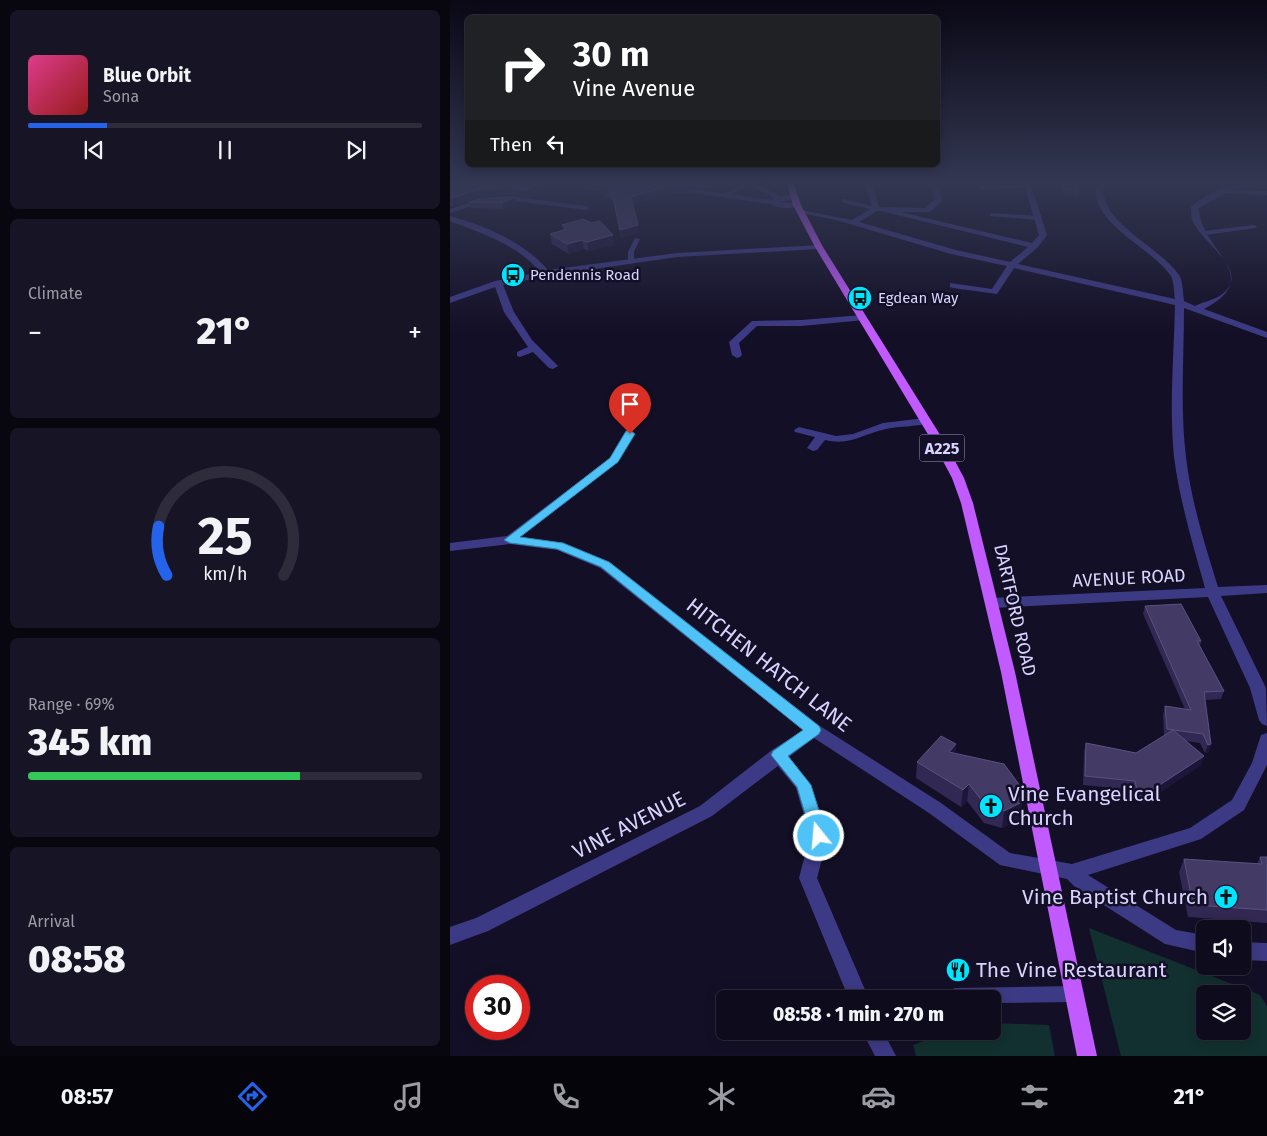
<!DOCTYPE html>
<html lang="en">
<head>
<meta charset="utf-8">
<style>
  body { margin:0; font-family:"Fira Sans",sans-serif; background:#171425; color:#f1f3f6; height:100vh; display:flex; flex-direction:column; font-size:19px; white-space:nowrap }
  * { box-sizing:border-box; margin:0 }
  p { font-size:16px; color:#9b9ba3 }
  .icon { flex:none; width:28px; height:28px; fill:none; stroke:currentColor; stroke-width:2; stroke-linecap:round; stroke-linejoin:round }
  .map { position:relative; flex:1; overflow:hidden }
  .details { display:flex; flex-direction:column; gap:10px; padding:10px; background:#08060f; width:450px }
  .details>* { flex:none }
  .top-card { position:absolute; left:15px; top:15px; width:475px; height:152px; border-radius:8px; box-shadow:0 2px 12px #0003,0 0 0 1px #2e2b3b; background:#202124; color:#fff; overflow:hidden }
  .buttons { position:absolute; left:746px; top:920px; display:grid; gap:10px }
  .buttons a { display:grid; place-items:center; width:55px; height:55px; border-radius:8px; background:#0e0b1c; box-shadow:0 2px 12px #0003,0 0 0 1px #2e2b3b; font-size:25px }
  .speed { position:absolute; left:15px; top:975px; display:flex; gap:10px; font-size:25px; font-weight:700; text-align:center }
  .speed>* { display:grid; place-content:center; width:65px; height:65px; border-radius:50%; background:#0e0b1c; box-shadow:0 2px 12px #0003,0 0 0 1px #2e2b3b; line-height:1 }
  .speed .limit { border:8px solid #d22; background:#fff; color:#111 }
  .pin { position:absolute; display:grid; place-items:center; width:42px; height:42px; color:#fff; margin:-51px -21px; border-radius:50% 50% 50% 0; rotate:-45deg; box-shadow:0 0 5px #0007 }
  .pin .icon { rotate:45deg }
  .me { position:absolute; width:55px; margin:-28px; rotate:343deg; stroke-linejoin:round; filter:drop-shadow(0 0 4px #0008) }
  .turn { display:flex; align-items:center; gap:18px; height:105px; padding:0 25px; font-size:22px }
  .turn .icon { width:65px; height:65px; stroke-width:2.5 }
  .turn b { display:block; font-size:35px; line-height:42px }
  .then { display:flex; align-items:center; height:48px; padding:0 25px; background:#0003; gap:10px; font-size:19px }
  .big { font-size:38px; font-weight:800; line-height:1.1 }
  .details .card { flex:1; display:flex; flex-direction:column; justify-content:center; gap:8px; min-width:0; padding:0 18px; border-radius:8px; background:#171425 }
  .details .dial { align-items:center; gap:0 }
  .dial svg { height:130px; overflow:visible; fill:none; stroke:#2e2b3b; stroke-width:7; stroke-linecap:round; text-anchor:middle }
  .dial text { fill:#f1f3f6; stroke:none }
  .song { display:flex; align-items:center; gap:15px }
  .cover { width:60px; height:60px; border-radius:8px; background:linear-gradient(135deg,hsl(330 70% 55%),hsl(0 70% 35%)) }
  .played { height:5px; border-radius:2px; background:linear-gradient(90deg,#2563eb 20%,#2e2b3b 20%) }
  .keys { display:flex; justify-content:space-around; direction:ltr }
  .heat { display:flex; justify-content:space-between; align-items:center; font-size:28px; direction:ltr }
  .charge { height:8px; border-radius:4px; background:linear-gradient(90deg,#34c759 69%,#2e2b3b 0) }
  .trip { position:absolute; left:266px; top:990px; width:285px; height:50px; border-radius:8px; background:#0e0b1c; box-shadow:0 2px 12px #0003,0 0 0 1px #2e2b3b; font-weight:800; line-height:50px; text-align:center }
  .menu { display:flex; height:80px; justify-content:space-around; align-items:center; background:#06040b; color:#9b9ba3 }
  .menu .icon { width:35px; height:35px }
  .menu .on { color:#2563eb }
  .menu b { font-size:22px; color:#f1f3f6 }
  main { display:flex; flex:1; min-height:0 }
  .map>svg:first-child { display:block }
</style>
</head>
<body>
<main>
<section class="details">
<div class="card">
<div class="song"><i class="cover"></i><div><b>Blue Orbit</b><p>Sona</p></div></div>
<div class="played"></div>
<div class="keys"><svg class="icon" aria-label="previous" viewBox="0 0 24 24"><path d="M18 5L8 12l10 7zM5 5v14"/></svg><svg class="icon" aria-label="pause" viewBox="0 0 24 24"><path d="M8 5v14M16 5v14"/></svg><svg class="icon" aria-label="next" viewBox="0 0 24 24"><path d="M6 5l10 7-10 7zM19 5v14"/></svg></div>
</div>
<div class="card"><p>Climate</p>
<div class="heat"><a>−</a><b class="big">21°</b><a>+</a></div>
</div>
<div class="card dial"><svg viewBox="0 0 100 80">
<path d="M14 69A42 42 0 1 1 86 69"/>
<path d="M14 69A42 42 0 0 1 9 39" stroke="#2563eb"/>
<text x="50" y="56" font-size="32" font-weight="700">25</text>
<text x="50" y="72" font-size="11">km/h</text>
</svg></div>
<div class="card"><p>Range · 69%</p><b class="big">345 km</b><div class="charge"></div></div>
<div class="card"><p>Arrival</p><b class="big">08:58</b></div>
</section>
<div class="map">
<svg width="817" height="1056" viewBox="0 0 817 1056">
  <rect width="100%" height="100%" fill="#130f26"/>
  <path fill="#12302f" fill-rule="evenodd" d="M639 928 810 995 817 1006V1056H671ZM755 994H792V1031H755Z
    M543 1023 599 1025 605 1056H466L463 1045 499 1031H542Z"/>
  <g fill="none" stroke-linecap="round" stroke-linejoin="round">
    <path fill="#3d3a85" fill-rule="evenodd" d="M295 184H302L277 196 272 195Z
      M578 184 581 186 580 187 531 190 528 188 531 186Z
      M394 199 428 208 429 209 426 211 392 202V200Z
      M542 213 589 216 592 218 589 220 540 216V214Z
      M804 225 807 227 806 228 755 235 752 233 755 231Z
      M185 238 190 239 184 252V262L181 264 178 262V252Z
      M624 986 630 988 632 994 630 1000 624 1002 542 1003V999H491L493 993 505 988Z"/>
    <path fill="#3d3a85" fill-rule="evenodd" d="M189 184H206L322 200 324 198 297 184H306L330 196 347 194V198L328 202 347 203 351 205C343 209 329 209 321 204L193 186Z
      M416 184H423L429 207 475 208 484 200 482 184H489L492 201 480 212H450L582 243 589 235 574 184H581L597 235 588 247 568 264 725 299C724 293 724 282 721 276 700 246 645 227 645 187L653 184H663L653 188C653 225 709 246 729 275 733 281 733 294 734 301L745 306C753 302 764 300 771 295 804 271 749 242 742 219 741 215 741 211 741 207 753 195 780 183 796 184L784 190 817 191V195L776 193 749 208C750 251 817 276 754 309L817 332V338L734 308C734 357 730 408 736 457 741 501 755 545 768 587L817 585V593L771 596 816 688 817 726 812 724 809 720 800 688 758 597 542 608 537 606 535 603 537 600 542 598 755 588C743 545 730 502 724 457 719 408 724 354 725 305L564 268 547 294 503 288 500 287V283L542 289 557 266 501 254 390 221 347 212 351 210 402 220 422 208ZM427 211H431L578 247 560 262 506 250 409 222Z
      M58 196 136 206 140 208 136 210 58 200 30 203 0 213V209L29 199Z
      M0 216C36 226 74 242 98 270L227 253 369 245 373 247 369 249 227 257 96 276 53 285 64 312 82 340 108 366 103 369 99 368 83 352 70 357 67 356V352L78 347 54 312 45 287 0 303V297L45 281 90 272C67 244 33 234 0 221Z
      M412 315 417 318 415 320 351 326H307L289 343 292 355 290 357 287 358 282 355 279 342 302 321 351 320Z
      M475 418 479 419 480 421 479 423C465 427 450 426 436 429 412 434 401 446 375 440L367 450 363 451 357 448 365 437 345 432 344 430 349 427 386 436 403 434 433 423Z
      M180 430 185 433 168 462 71 537 114 543 160 562 370 726 491 803 560 853 622 864 740 828 782 800 802 763 811 735 817 733V765L794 810 751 839 638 875 726 930 755 935V953L715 944 624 886 617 879 550 865 479 813 364 738 339 757 361 785 378 836 367 878 419 999H399L349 878 360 836 346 788 328 766 262 816 38 931 0 945V927L26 918 250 806 322 750 353 730 150 568 107 550 60 544 0 551V543L57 536 160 458 176 431Z
      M792 942 817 943V961L792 960Z
      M412 1031H433L446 1056H425Z"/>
    <path fill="#c25bff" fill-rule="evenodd" d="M337 184H344L351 205 373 247 497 446 514 478 523 503 565 672 647 1056H627L551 672 511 503 502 478 485 446 365 247 343 205Z"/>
  </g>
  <path fill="#312854" d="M0 184H105L79 197 58 194 29 197 2 206H0Z
    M113 184H284L263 189 225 186 239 187 240 194 221 193 183 204 189 233 171 238 163 200 149 192Z
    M610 184H632H627L629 191 628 196 613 195Z
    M19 202 66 203 53 209 20 208Z
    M112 225 163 235 164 245 139 251 134 249 119 254 102 244 100 234 113 230Z
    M695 606 751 641 750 646 774 691 771 699 755 700 761 744 758 753H755L750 743 736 741 751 765 694 803 685 800 683 790 633 785 634 752 636 743 686 753 714 736 713 715 715 706 735 709 693 614Z
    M506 744 505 753 572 802 569 819 552 828 534 823 517 801 511 807 466 778 467 762Z
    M810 857H817V923L738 917 729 872 734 859 807 864Z"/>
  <path fill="#1d163a" d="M90 184H105L79 197 77 190Z
    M262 184H284L263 189Z
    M220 186 221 193 182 204 181 197Z
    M56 187 58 194 29 197 2 206 0 199 27 190Z
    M65 197 66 203 53 209 52 203Z
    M188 225 189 233 171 238 170 230Z
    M163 235 164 245 139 251 137 242Z
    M132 240 134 249 119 254 117 244Z
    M506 744 504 761 499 752Z
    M761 744 758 753H755L758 745Z
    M754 756 751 765 694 803 696 794Z
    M519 784 517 801 511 807 513 790Z
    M572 802 569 819 552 828 554 811Z"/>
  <path fill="#433a66" stroke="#5a527e" d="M0 184H90L77 190 56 187 27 190 0 199Z
    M142 184H212L239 187 220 186 181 197 188 225 170 230 162 193 148 185Z
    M612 184H627L629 191 614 190Z
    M65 197 52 203 19 202 29 199Z
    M133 219 141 223 150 221 163 235 137 242 132 240 117 244 100 234 117 229 112 225Z
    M731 604 751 641H747L774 691 754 692 761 744 758 745 753 734 717 729 715 706 741 710 695 606Z
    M723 730 754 756 696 794 687 791 685 781 635 776 636 743 686 753Z
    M491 736 506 744 499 752 554 764 571 787 572 802 554 811 536 806 519 784 513 790 467 762Z
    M810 857H817V910L743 905 734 859 812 864Z"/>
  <linearGradient id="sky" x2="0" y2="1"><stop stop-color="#0a0815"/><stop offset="0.55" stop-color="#333752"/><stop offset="1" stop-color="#333752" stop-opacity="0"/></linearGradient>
  <rect width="817" height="332" fill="url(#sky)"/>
  <path fill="#4fc3f7" stroke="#337fa1" d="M180 430 185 434 168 462 70 537 113 543 159 562 369 726 371 730 369 734 338 756 361 785 377 836 374 841 369 843 363 841 347 787 321 755 323 751 353 730 151 567 107 549 60 543 54 540 160 458 176 431Z"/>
  <defs>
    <g id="bus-disc" transform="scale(1.25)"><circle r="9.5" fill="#00e5ff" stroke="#130f26"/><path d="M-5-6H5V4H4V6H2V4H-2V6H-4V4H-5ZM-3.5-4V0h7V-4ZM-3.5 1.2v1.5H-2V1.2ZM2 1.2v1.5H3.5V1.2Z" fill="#111"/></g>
    <g id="church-disc" transform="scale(1.25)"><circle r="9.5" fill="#00e5ff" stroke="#130f26"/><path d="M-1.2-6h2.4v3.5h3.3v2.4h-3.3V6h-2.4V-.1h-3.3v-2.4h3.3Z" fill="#111"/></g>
    <g id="restaurant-disc" transform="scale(1.25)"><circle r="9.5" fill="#00e5ff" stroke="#130f26"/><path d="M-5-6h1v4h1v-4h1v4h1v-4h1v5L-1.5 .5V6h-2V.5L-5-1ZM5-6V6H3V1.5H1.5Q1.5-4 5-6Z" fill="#111"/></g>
  </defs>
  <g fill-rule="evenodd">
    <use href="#bus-disc" x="63" y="275"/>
    <use href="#bus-disc" x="410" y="298"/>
    <use href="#church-disc" x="541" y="806"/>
    <use href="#church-disc" x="776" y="897"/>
    <use href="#restaurant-disc" x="508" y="970"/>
  </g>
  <g text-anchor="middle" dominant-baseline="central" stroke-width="5" stroke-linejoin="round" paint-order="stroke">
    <g font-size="15" fill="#d9d4ff" stroke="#130f26" text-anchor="start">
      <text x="80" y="275">Pendennis Road</text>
      <text x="428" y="298">Egdean Way</text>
    </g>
    <rect fill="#130f26" stroke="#9e99be" stroke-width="1" x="469.5" y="434.5" width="45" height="27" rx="4"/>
    <g font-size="16" font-weight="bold" fill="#d9d4ff">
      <text x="492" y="448">A225</text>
    </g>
    <g font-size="18" fill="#d9d4ff" stroke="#130f26">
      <text transform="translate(679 578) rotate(-3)">AVENUE ROAD</text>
      <text transform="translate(565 610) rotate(77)">DARTFORD ROAD</text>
    </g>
    <g font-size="21" fill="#d9d4ff" stroke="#130f26">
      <text transform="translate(319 665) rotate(38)">HITCHEN HATCH LANE</text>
      <text transform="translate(179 825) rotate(-27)">VINE AVENUE</text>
    </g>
    <g font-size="21" fill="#d9d4ff" stroke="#130f26" text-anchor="start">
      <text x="558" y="794">Vine Evangelical<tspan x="558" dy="24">Church</tspan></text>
      <text x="758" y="897" text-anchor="end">Vine Baptist Church</text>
      <text x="526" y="970">The Vine Restaurant</text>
    </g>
  </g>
</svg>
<div class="buttons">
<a><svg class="icon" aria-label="sound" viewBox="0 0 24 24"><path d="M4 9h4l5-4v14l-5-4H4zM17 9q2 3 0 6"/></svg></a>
<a><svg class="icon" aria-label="layers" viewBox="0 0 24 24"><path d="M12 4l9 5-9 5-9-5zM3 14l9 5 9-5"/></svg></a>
</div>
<div class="speed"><div class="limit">30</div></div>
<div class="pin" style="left:180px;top:434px;background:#d93025"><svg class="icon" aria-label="arrive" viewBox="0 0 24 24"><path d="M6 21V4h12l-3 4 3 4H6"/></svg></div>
<svg class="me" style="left:369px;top:836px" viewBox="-20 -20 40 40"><circle r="17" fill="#4fc3f7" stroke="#fff" stroke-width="3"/><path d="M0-11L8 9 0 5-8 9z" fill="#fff"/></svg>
<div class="trip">08:58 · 1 min · 270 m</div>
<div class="top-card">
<div class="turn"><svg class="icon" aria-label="right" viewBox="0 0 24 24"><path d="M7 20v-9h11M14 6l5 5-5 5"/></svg><div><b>30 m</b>Vine Avenue</div></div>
<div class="then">Then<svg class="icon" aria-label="left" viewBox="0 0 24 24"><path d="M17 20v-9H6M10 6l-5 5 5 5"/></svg></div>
</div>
</div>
</main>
<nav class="menu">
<b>08:57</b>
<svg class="icon on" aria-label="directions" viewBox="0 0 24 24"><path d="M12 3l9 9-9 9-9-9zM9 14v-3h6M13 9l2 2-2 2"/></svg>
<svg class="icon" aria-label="music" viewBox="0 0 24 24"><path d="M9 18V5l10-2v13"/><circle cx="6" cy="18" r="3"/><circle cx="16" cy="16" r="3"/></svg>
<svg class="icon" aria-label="phone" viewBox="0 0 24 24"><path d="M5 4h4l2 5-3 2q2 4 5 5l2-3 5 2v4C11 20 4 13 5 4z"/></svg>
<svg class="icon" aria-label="climate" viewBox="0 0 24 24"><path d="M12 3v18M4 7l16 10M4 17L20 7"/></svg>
<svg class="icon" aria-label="car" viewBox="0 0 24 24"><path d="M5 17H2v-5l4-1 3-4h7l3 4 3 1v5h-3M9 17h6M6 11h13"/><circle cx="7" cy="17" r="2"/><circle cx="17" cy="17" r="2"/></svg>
<svg class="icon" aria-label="filters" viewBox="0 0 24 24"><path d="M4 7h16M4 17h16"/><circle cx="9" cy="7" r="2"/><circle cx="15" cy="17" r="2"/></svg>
<b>21°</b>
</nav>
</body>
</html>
